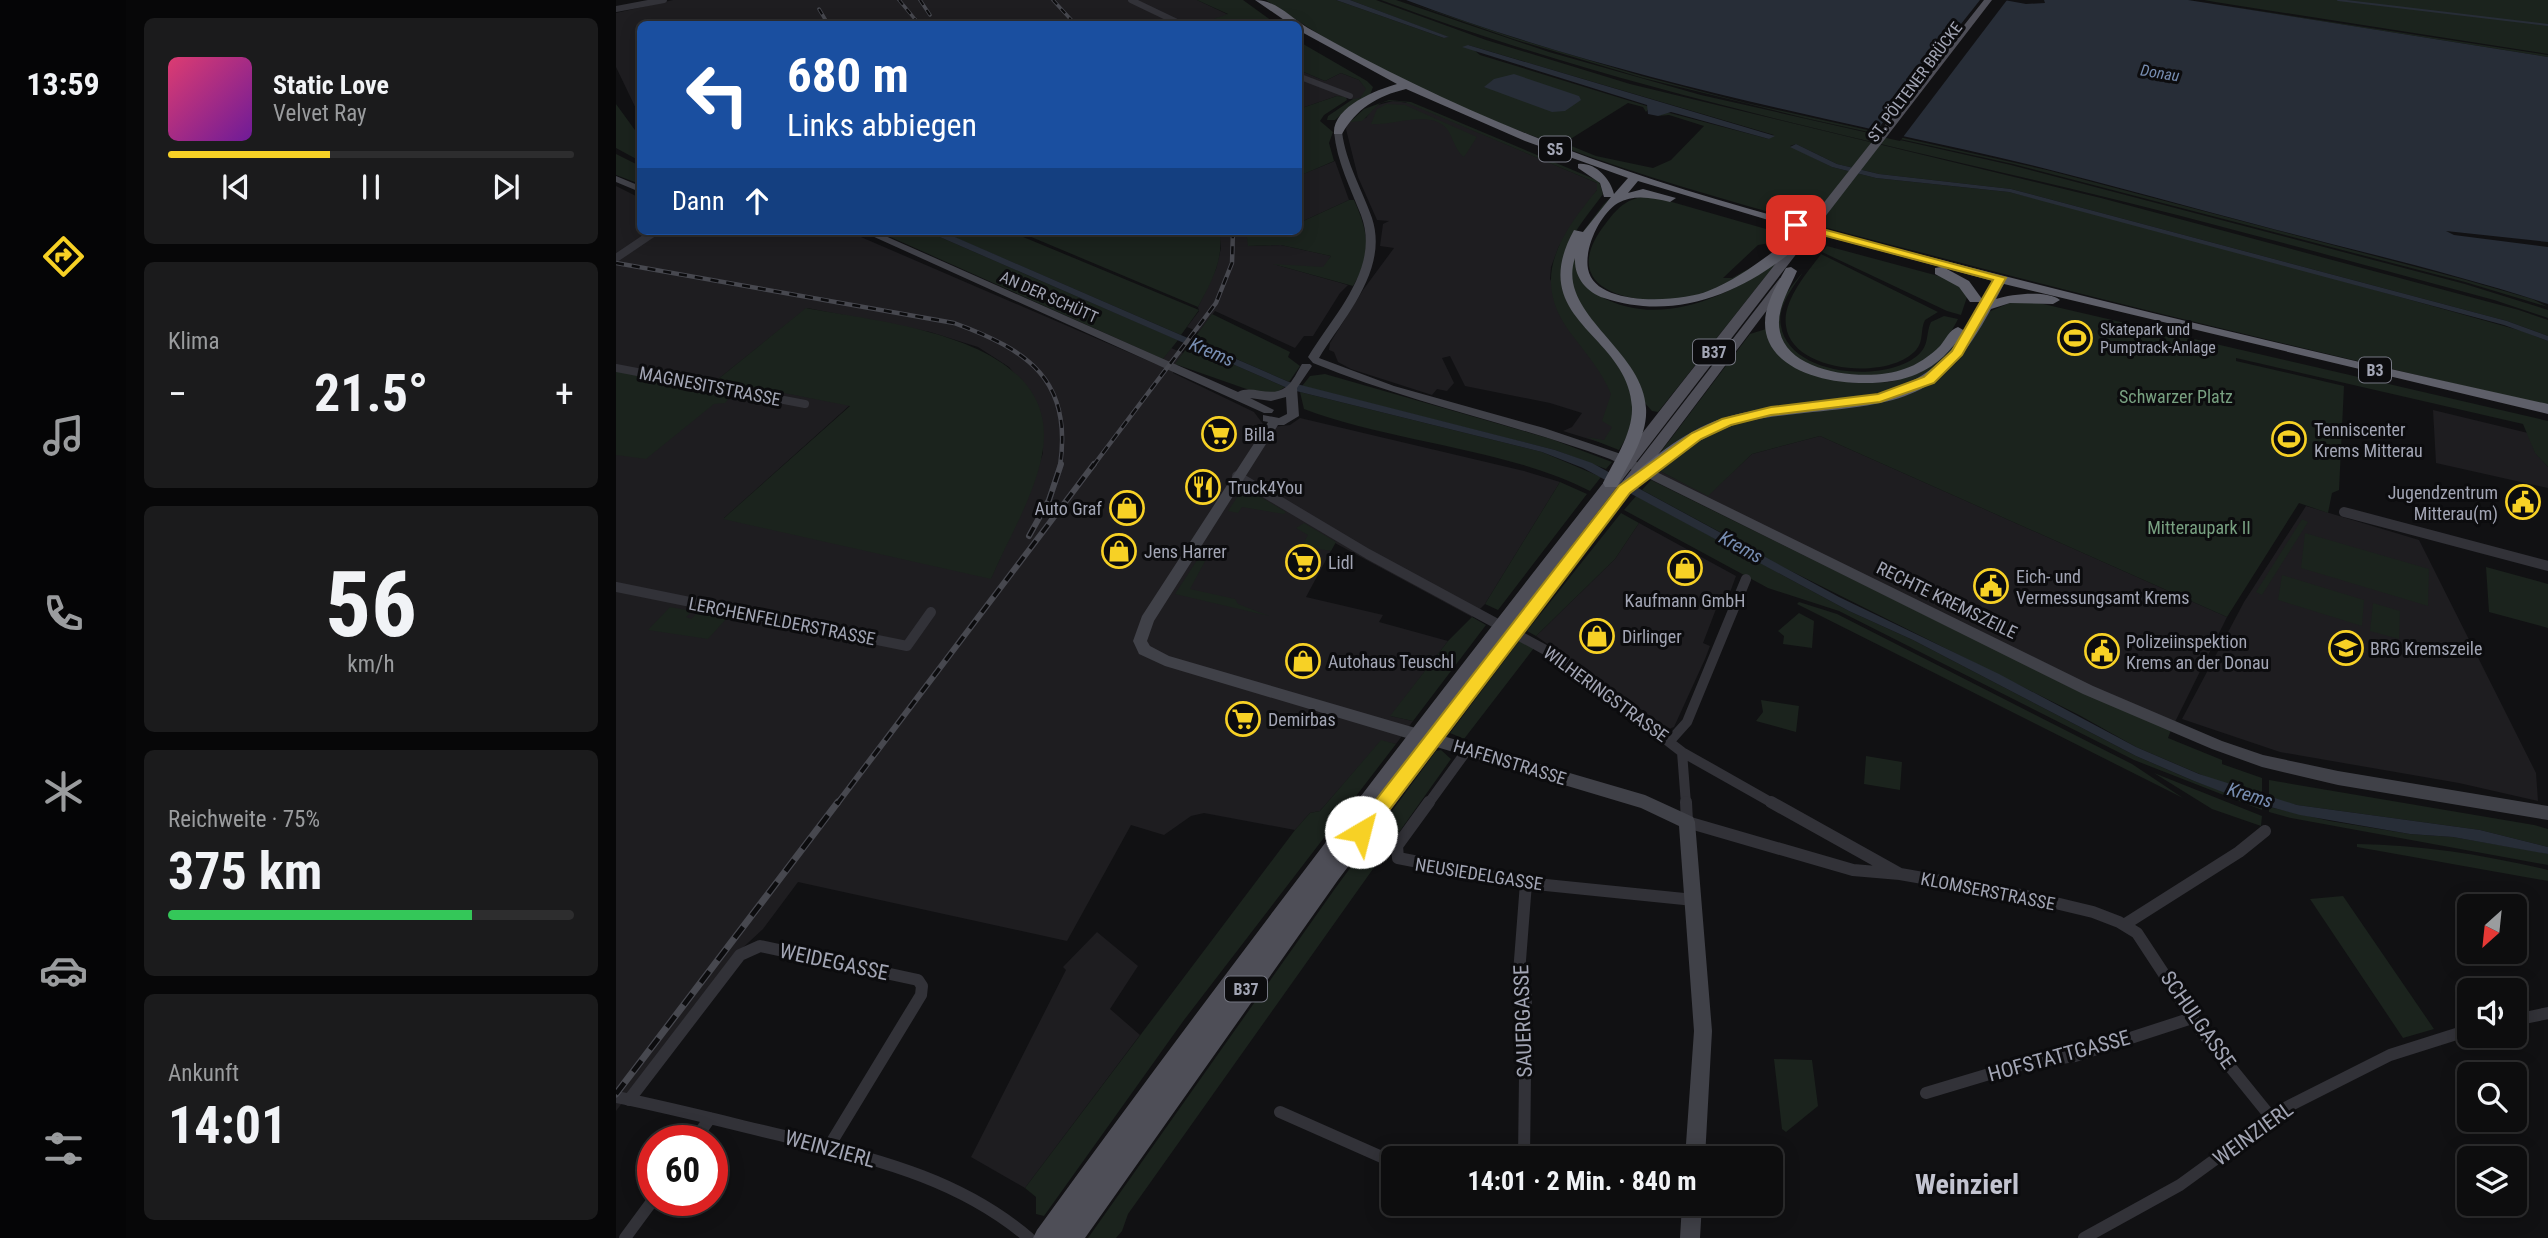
<!DOCTYPE html>
<html lang="de">
<head>
<meta charset="utf-8">
<style>
  body { margin:0; font-family:"Roboto Condensed",sans-serif; background:#1b1b1c; color:#f1f3f6; height:100vh; display:flex; flex-direction:column; font-size:26px; white-space:nowrap }
  * { box-sizing:border-box; margin:0 }
  p { font-size:23px; color:#9a9c9e }
  .icon { flex:none; width:38px; height:38px; fill:none; stroke:currentColor; stroke-width:2; stroke-linecap:round; stroke-linejoin:round }
  .map { position:relative; flex:1; overflow:hidden }
  .drawer { display:flex; flex-direction:column; gap:18px; padding:18px; background:#070708; width:490px }
  .drawer>* { flex:none }
  .guide { position:absolute; left:21px; top:21px; width:665px; height:214px; border-radius:10px; box-shadow:0 4px 18px #0003,0 0 0 2px #2d2d2e; background:#1a4fa0; color:#fff; overflow:hidden }
  .needle { width:46px; rotate:207deg }
  .buttons { position:absolute; left:1841px; top:894px; display:grid; gap:14px }
  .buttons a { display:grid; place-items:center; width:70px; height:70px; border-radius:10px; background:#0d0d0e; box-shadow:0 4px 18px #0003,0 0 0 2px #2d2d2e; font-size:35px }
  .speed { position:absolute; left:21px; top:1125px; display:flex; gap:14px; font-size:35px; font-weight:700; text-align:center }
  .speed>* { display:grid; place-content:center; width:91px; height:91px; border-radius:50%; background:#0d0d0e; box-shadow:0 4px 18px #0003,0 0 0 2px #2d2d2e; line-height:1 }
  .speed .limit { border:10px solid #d22; background:#fff; color:#111 }
  .pin { position:absolute; display:grid; place-items:center; width:60px; height:60px; color:#fff; margin:-30px; border-radius:14px; box-shadow:0 4px 10px #0006 }
  .me { position:absolute; width:77px; margin:-38px; rotate:37deg; stroke-linejoin:round; filter:drop-shadow(0 0 5px #0008) }
  .turn { display:flex; align-items:center; gap:24px; height:147px; padding:0 35px; font-size:32px }
  .turn .icon { width:91px; height:91px; stroke-width:2.5 }
  .turn b { display:block; font-size:49px; line-height:60px }
  .then { display:flex; align-items:center; height:66px; padding:0 35px; background:#0003; gap:14px; font-size:26px }
  .big { font-size:52px; font-weight:700; line-height:1.1 }
  .drawer .widget { flex:1; display:flex; flex-direction:column; justify-content:center; gap:10px; min-width:0; padding:0 24px; border-radius:10px; background:#1b1b1c }
  .drawer .dial { align-items:center; gap:0 }
  .dial b { font-size:91px; line-height:1 }
  .song { display:flex; align-items:center; gap:21px }
  .cover { width:84px; height:84px; border-radius:10px; background:linear-gradient(135deg,hsl(340 70% 55%),hsl(280 70% 35%)) }
  .played { height:7px; border-radius:4px; background:linear-gradient(90deg,#f7d125 40%,#2d2d2e 40%) }
  .keys { display:flex; justify-content:space-around; direction:ltr }
  .heat { display:flex; justify-content:space-between; align-items:center; font-size:38px; direction:ltr }
  .charge { height:10px; border-radius:5px; background:linear-gradient(90deg,#34c759 75%,#2d2d2e 0) }
  .trip { position:absolute; left:765px; top:1146px; width:402px; height:70px; border-radius:10px; background:#0d0d0e; box-shadow:0 4px 18px #0003,0 0 0 2px #2d2d2e; font-weight:700; line-height:70px; text-align:center }
  main { display:flex; flex:1; min-height:0 }
  .tabs { display:flex; flex-direction:column; width:126px; justify-content:space-around; align-items:center; background:#050506; color:#9a9c9e }
  .tabs .icon { width:49px; height:49px }
  .tabs .current { color:#f7d125 }
  .tabs b { font-size:32px; color:#f1f3f6 }
  .map>svg:first-child { display:block }
</style>
</head>
<body>
<main>
<nav class="tabs">
<b>13:59</b>
<svg class="icon current" aria-label="directions" viewBox="0 0 24 24"><path d="M12 3l9 9-9 9-9-9zM9 14v-3h6M13 9l2 2-2 2"/></svg>
<svg class="icon" aria-label="music" viewBox="0 0 24 24"><path d="M9 18V5l10-2v13"/><circle cx="6" cy="18" r="3"/><circle cx="16" cy="16" r="3"/></svg>
<svg class="icon" aria-label="phone" viewBox="0 0 24 24"><path d="M5 4h4l2 5-3 2q2 4 5 5l2-3 5 2v4C11 20 4 13 5 4z"/></svg>
<svg class="icon" aria-label="climate" viewBox="0 0 24 24"><path d="M12 3v18M4 7l16 10M4 17L20 7"/></svg>
<svg class="icon" aria-label="car" viewBox="0 0 24 24"><path d="M5 17H2v-5l4-1 3-4h7l3 4 3 1v5h-3M9 17h6M6 11h13"/><circle cx="7" cy="17" r="2"/><circle cx="17" cy="17" r="2"/></svg>
<svg class="icon" aria-label="filters" viewBox="0 0 24 24"><path d="M4 7h16M4 17h16"/><circle cx="9" cy="7" r="2"/><circle cx="15" cy="17" r="2"/></svg>
</nav>
<section class="drawer">
<div class="widget">
<div class="song"><i class="cover"></i><div><b>Static Love</b><p>Velvet Ray</p></div></div>
<div class="played"></div>
<div class="keys"><svg class="icon" aria-label="previous" viewBox="0 0 24 24"><path d="M18 5L8 12l10 7zM5 5v14"/></svg><svg class="icon" aria-label="pause" viewBox="0 0 24 24"><path d="M8 5v14M16 5v14"/></svg><svg class="icon" aria-label="next" viewBox="0 0 24 24"><path d="M6 5l10 7-10 7zM19 5v14"/></svg></div>
</div>
<div class="widget"><p>Klima</p>
<div class="heat"><a>−</a><b class="big">21.5°</b><a>+</a></div>
</div>
<div class="widget dial"><b>56</b><p>km/h</p></div>
<div class="widget"><p>Reichweite · 75%</p><b class="big">375 km</b><div class="charge"></div></div>
<div class="widget"><p>Ankunft</p><b class="big">14:01</b></div>
</section>
<div class="map">
<svg width="1932" height="1238" viewBox="0 0 1932 1238">
  <rect width="100%" height="100%" fill="#111113"/>
  <path fill="#1e1d20" fill-rule="evenodd" d="M57 0H581L613 15 584 24H24V117L0 67V13Z
    M683 70 709 81 725 73 743 80 751 89 750 93 741 100 721 96 683 109Z
    M777 101 793 103 981 183V190L943 246 935 267 934 279 991 373 1003 414 989 444 947 431 956 427 966 413 934 403 849 386 834 356 826 358 838 383 831 391 821 389 816 395 735 369 722 362 718 352 713 350 714 343 747 290 778 248 764 246 767 224 773 221 761 220 742 177 730 129 732 121 750 118 758 106Z
    M719 161 733 200 683 223 682 176Z
    M0 186 24 198V231H231L542 365 555 348 567 353 557 373 638 412 647 424 656 427 674 425 684 418 908 471 944 482 869 604 856 617 719 543 690 597 767 615 763 622 832 641 775 716 797 721 780 744 765 741 704 811 694 813 679 830 588 813 575 816 548 835 515 825 451 941 182 882 147 929 120 954 0 1111ZM191 308 314 332 362 347 393 367 417 397 425 417 427 453 413 494 375 578 108 518 234 405 101 380Z
    M603 231H630L633 246 665 245 715 256 708 268 661 265 732 285 724 293 697 336H688L679 348 599 311 583 332 571 327 583 311 582 307 600 269 605 248Z
    M1817 410 1912 433 1919 452 1932 467V488L1820 463Z
    M1204 436 1611 617 1555 730 1470 694 1035 480 1044 471 1092 495 1136 454Z
    M1690 506 1803 540 1920 773 1922 801 1843 783 1664 752 1566 719 1628 602Z
    M1023 523 1120 576 1112 598 1105 596 1087 643 1094 646 1089 659 1058 727 1053 729 920 636 999 559Z
    M481 932 522 966 494 1009 524 1035 409 1188 355 1157 450 970 447 967Z"/>
  <path fill="#1b231d" fill-rule="evenodd" d="M581 0H627L660 24H584L612 14Z
    M650 0H720L828 38 832 37 734 0H760L870 40 1014 84 1485 198 1903 310 1932 320V336L1891 321 1395 189 1263 174 1221 164 1180 144 1174 146 1216 167 1260 178 1393 192 1507 220 1906 331 1932 341V405C1724 358 1517 308 1311 254 1084 195 844 133 650 0ZM852 45 1158 135 1153 139 1050 112 1042 116 1053 115 1088 126 1055 160 1037 168 980 156 948 143 1012 103 1027 107 1030 112 1034 107 864 55Z
    M765 0H780L933 52 1085 95 1395 165 1849 284 1932 310V318L1878 300C1736 262 1595 222 1452 188 1220 133 988 84 765 0Z
    M785 0 899 38 1026 76 1130 103 1431 170 1850 280 1916 299 1932 307 1849 282 1397 164 1189 118 1027 78 897 39Z
    M1572 0 1932 55V57Z
    M1588 0H1932V54L1599 2Z
    M682 41 751 81 757 87 754 95 732 108 719 120H711L712 116 737 99 744 98 750 89 743 80 725 73 709 81 683 70Z
    M721 96 730 97 731 100 708 115 704 121 717 132 713 143 718 161 683 176V109Z
    M773 100 795 102 983 181 987 194C970 218 946 242 945 274 943 337 1057 366 1003 450L970 437 988 440 996 427 986 421 995 394C985 370 968 351 953 331 915 278 943 236 981 190V183L789 102C759 99 765 104 746 121L734 122 748 109Z
    M0 104 24 137V161L0 148Z
    M771 104 789 105 861 137 848 157C838 149 838 139 831 129 815 109 776 126 755 124L761 109Z
    M0 154 24 166V184L0 175Z
    M1006 186 959 257C959 275 969 287 984 296 1043 329 1111 297 1161 262L1042 412 1036 411 1028 402 956 293V254L965 234 987 205Z
    M1028 197 1049 200 1171 235 1166 241 1142 245 1107 278H1116L1148 260C1125 275 1103 291 1076 297 1024 308 935 293 990 223 1001 209 1009 199 1028 197Z
    M733 200H738C753 233 756 255 737 286L657 264 707 267 715 256 665 245 632 246 630 231H682L683 223Z
    M261 231H310L562 340 547 359Z
    M324 231H393L583 310 565 335Z
    M401 231H603C609 258 595 283 582 307Z
    M1211 246 1330 278 1346 285 1351 297 1345 315 1331 311 1206 252Z
    M1205 254 1322 312 1309 320C1304 330 1308 341 1300 350 1273 381 1176 373 1170 326 1166 301 1191 273 1205 254Z
    M1187 272C1177 288 1161 306 1165 326 1173 377 1275 385 1305 352 1313 343 1310 332 1315 322L1328 316 1342 319C1333 337 1319 357 1300 366 1289 371 1266 377 1254 378 1222 378 1161 364 1160 323 1159 305 1176 285 1187 272Z
    M1372 289 1343 342 1322 369 1281 390 1130 413 1044 453 1134 334 1150 329 1154 341 1206 377 1238 383 1274 382 1297 375 1343 337Z
    M1396 302 1423 303 1932 421V467L1919 453 1907 424 1620 358V361L1728 386 1723 490 1716 493 1712 513 1683 503 1611 617 1204 436 1136 454 1092 496 1044 471 1065 451 1113 424 1304 389 1340 363 1370 313Z
    M190 308C267 323 449 336 426 455 418 497 392 539 375 579L107 519 234 406 101 380Z
    M596 314 674 352 672 357 684 366 673 382 577 340Z
    M573 345 669 387 661 392H639L559 364Z
    M0 371 112 392 115 396 109 403 98 404 30 459 0 455Z
    M709 374 935 439 996 462 990 469 939 450 686 386 694 376Z
    M684 392 926 452 985 477 974 491C890 448 778 443 688 409Z
    M1035 480 1470 694 1555 730 1552 738 1606 760V764L1646 778V796L1607 784 1520 747 1463 715 1121 544 1113 537 1026 490Z
    M944 482 971 494 882 610 869 604Z
    M628 487 670 512 668 514 626 507 622 513 612 511Z
    M1020 496 1233 611 1297 640 1520 756 1578 781 1646 805V810L1518 760 1223 611 1152 588 1008 510Z
    M1005 513 1023 523 999 559 920 636 911 631Z
    M1686 519 1692 522 1646 595 1640 592Z
    M688 523 720 542 715 551 686 546 692 535 680 528Z
    M1689 533 1813 569 1812 606 1685 568Z
    M590 552 593 554 574 589 619 599 622 604 653 616 559 594 585 554Z
    M1870 567 1932 584V628L1873 612Z
    M1666 575 1748 600 1746 626 1662 600Z
    M1183 602 1221 614 1516 764 1567 798 1181 604Z
    M1757 603 1784 611 1783 639 1754 631Z
    M54 607 76 611 70 617 75 619 82 612 111 618 92 639 32 630Z
    M1183 613 1198 621 1196 648 1167 644 1168 636 1162 631Z
    M856 617 870 625 797 721 774 716 832 641Z
    M904 640 918 648 848 739 834 733Z
    M1145 700 1183 706 1180 732 1140 721 1147 712Z
    M765 740 780 744 568 1020 428 1216 420 1214V1197L409 1188 679 830 694 813 704 811Z
    M825 750 835 759 512 1214 506 1231 500 1238H472L718 890 820 751Z
    M1250 756 1286 762 1284 790 1248 784Z
    M1538 773 1646 816 1645 826 1596 809Z
    M1653 780 1918 825 1932 829V847L1864 830 1681 805 1653 798Z
    M1653 807 1714 821 1794 834 1837 837 1924 852 1932 854V865L1675 818 1653 812Z
    M1741 844C1806 845 1869 855 1932 870V881L1741 847Z
    M1727 896 1818 1029 1787 1038 1694 899Z
    M1158 1059 1196 1060 1202 1106 1170 1132 1166 1129Z"/>
  <path fill="#272d37" d="M720 0H734L833 37 828 38Z
    M790 0H1388L1410 4 1429 3 1428 0H1572L1932 57V242L1830 231 1838 235 1932 247V304C1838 273 1741 251 1646 226 1546 200 1447 171 1346 149 1159 108 971 68 790 0Z
    M852 45 1159 136 1153 139 1055 112 1042 116 1032 114 1031 105 846 47Z
    M898 74 963 96 965 100 949 111 936 112 868 87 878 79Z
    M1180 144 1221 164 1263 174 1395 189 1891 321 1932 336V341L1888 325 1393 192 1260 178 1216 167 1174 147Z
    M310 231 332 234 673 382 939 450 976 463 1223 597 1383 674 1520 747 1583 774 1681 805 1864 830 1932 847V854L1837 837 1794 834 1684 815 1625 799 1578 781 1520 756 1297 640 1233 611 967 468 926 452 676 390Z"/>
  <path fill="#111113" d="M1364 0H1391L1284 141 1257 135Z"/>
  <g fill="none" stroke-linecap="round" stroke-linejoin="round">
    <path stroke="#272d37" stroke-width="2" d="M1722 0 1932 25"/>
    <path stroke="#323238" stroke-width="6" d="M515 0 565 24
      M0 9 48 0
      M682 76 734 96"/>
    <path stroke="#323238" stroke-width="8" d="M0 258 40 231
      M0 368 189 404"/>
    <path stroke="#323238" stroke-width="10" d="M621 476 752 554 946 659 1066 752 1158 804
      M1728 512 1932 566
      M0 587 291 646 315 612
      M1054 741 1071 722 1130 579
      M1066 752 1070 804
      M812 804 852 749"/>
    <path stroke="#323238" stroke-width="12" d="M813 802 781 846 782 858 910 883 1078 900
      M1070 802 1071 822 1237 870 1284 874 1410 896 1477 912 1503 922 1521 933 1586 1032 1654 1116
      M1155 802 1284 874
      M1511 923 1623 852 1649 831
      M1899 1020 1932 1013
      M1310 1093 1410 1063 1459 1056 1576 1018
      M0 1097C59 1109 117 1124 176 1138 262 1160 344 1179 413 1238
      M13 1100 124 955 144 946 302 980 306 986 305 995 212 1148
      M664 1112 777 1162
      M78 1141 94 1118
      M908 1158 910 993 903 973 910 883
      M9 1238 37 1200
      M1468 1238 1564 1185 1671 1107 1774 1055 1853 1030"/>
    <path fill="#404148" fill-rule="evenodd" d="M722 129 726 132C730 163 746 189 756 218 773 270 728 317 703 358L778 386 928 428 1002 453 1477 686 1606 741 1647 755 1722 771 1932 806V820L1722 785 1646 767 1596 749 1467 694 994 459C896 423 794 403 697 363L692 357C718 314 765 268 745 215 734 187 721 162 718 132Z
      M0 176 24 186V192L0 182Z
      M245 231H258L622 392C636 384 655 399 670 387 677 382 682 370 686 364H694L696 366 681 388 683 416 668 425H662L538 621 531 641 534 646 553 656 1029 795 1077 817 1079 822 1096 1031 1089 1158H1069L1078 1031 1063 826 1025 808 549 666 523 654 517 641 526 616 652 422 647 421V415L663 418 671 414 670 397 655 401 634 398 658 410 656 413H648Z
      M1066 1204H1086L1084 1238H1064Z"/>
    <path fill="#4e4e57" fill-rule="evenodd" d="M1368 0H1376L803 744 1164 278H1172V282L722 880 469 1238H417L421 1230C725 811 1047 406 1368 0Z"/>
    <path fill="#5e5f69" fill-rule="evenodd" d="M639 0C660 0 675 18 692 28 764 69 837 104 914 135 1055 192 1205 229 1353 267 1545 316 1738 362 1932 404V414L1388 284 1380 299C1396 294 1431 290 1444 300L1437 304 1394 303 1375 309C1326 401 1285 403 1188 413 1163 416 1138 418 1115 426 1076 440 1045 468 1014 494H1002L1000 490 1002 486C1034 461 1066 432 1105 419 1192 390 1293 422 1348 332 1335 350 1322 365 1301 374 1260 393 1149 385 1149 323 1149 304 1161 284 1170 268L1175 267 1181 271C1173 290 1159 311 1164 332 1173 375 1255 382 1288 369 1301 365 1314 356 1324 346 1330 339 1333 330 1342 327L1349 331 1377 281 1329 268 1353 281 1366 299 1364 302H1354L1343 287 1319 274V268L1325 267 1197 233C1140 287 1066 324 988 298 970 292 958 277 959 258 940 314 1027 349 1030 408 1032 434 1014 461 1003 483L1001 487H989L987 483C998 461 1017 433 1016 407 1012 333 908 321 958 230L967 232 995 197H988L984 183 962 168V164C979 162 994 178 998 194L1012 178 909 141 790 89C761 96 740 109 726 134H718C716 107 760 90 781 84L682 30V24H674ZM1022 181 1186 230C1156 252 1127 277 1092 291 1066 302 979 308 972 269 968 248 984 214 1002 203 1018 194 1037 198 1054 202L1060 198 1027 189 1012 193Z"/>
    <g stroke="#47484f" stroke-width="3.5">
      <path id="rail-far3" d="M283 0 303 24
        M304 0 314 15
        M437 0 459 24
        M203 9 212 24"/>
    </g>
    <g stroke="#47484f" stroke-width="4.5">
      <path id="rail-far2" d="M0 263 338 323C412 350 457 380 444 466
        M477 466 600 303 616 263 617 231"/>
    </g>
    <g stroke="#47484f" stroke-width="6">
      <path id="rail-far1" d="M413 536 433 500 445 464
        M221 804 478 464"/>
    </g>
    <g stroke="#47484f" stroke-width="7">
      <path id="rail" d="M0 1094 222 802"/>
    </g>
    <use href="#rail-far3" stroke="#0c0c0e" stroke-width="2" stroke-dasharray="6" stroke-linecap="butt"/>
    <use href="#rail-far2" stroke="#0c0c0e" stroke-width="2.5" stroke-dasharray="8" stroke-linecap="butt"/>
    <use href="#rail-far1" stroke="#0c0c0e" stroke-width="3.5" stroke-dasharray="10" stroke-linecap="butt"/>
    <use href="#rail" stroke="#0c0c0e" stroke-width="4.5" stroke-dasharray="14" stroke-linecap="butt"/>
  </g>
  <path fill="#f7d125" stroke="#a18818" stroke-width="2" d="M1180 222 1390 278 1346 355 1318 383 1264 402 1155 415 1115 425 1085 439 1014 493 752 838H739L736 832 739 827 1003 486 1076 433 1106 419 1155 407 1262 394 1308 377 1336 351 1377 280 1176 227V223Z"/>
  <defs>
    <g id="stadium-ring" transform="scale(1.75)"><circle r="9.5" fill="#0c0c0e" stroke="#f7d125" stroke-width="1.5"/><path d="M0-5a6.5 5 0 1 0 0 10a6.5 5 0 1 0 0-10ZM-3.5-1.8h7v3.6h-7Z" fill="#f7d125"/></g>
    <g id="supermarket-ring" transform="scale(1.75)"><circle r="9.5" fill="#0c0c0e" stroke="#f7d125" stroke-width="1.5"/><path d="M-6-5.5h2.5l.6 2H6L4.5 2H-2.5L-4.4-4H-6ZM-1.5 3.2a1.3 1.3 0 1 0 .1 0ZM3 3.2a1.3 1.3 0 1 0 .1 0Z" fill="#f7d125"/></g>
    <g id="restaurant-ring" transform="scale(1.75)"><circle r="9.5" fill="#0c0c0e" stroke="#f7d125" stroke-width="1.5"/><path d="M-5-6h1v4h1v-4h1v4h1v-4h1v5L-1.5 .5V6h-2V.5L-5-1ZM5-6V6H3V1.5H1.5Q1.5-4 5-6Z" fill="#f7d125"/></g>
    <g id="civic-ring" transform="scale(1.75)"><circle r="9.5" fill="#0c0c0e" stroke="#f7d125" stroke-width="1.5"/><path d="M-.6-6.5H3V-4.5H.6V-3L4-1V1h2V6H-6V1h2V-1L-.6-3ZM-1.2 2.5V6h2.4V2.5Z" fill="#f7d125"/></g>
    <g id="shop-ring" transform="scale(1.75)"><circle r="9.5" fill="#0c0c0e" stroke="#f7d125" stroke-width="1.5"/><path d="M-5-2.5h2.3a2.7 3.5 0 0 1 5.4 0H5L5.5 6h-11ZM-1.5-2.5h3a1.5 2.3 0 0 0-3 0Z" fill="#f7d125"/></g>
    <g id="school-ring" transform="scale(1.75)"><circle r="9.5" fill="#0c0c0e" stroke="#f7d125" stroke-width="1.5"/><path d="M0-5L7-2L0 1L-7-2ZM-4 1L0 2.5L4 1V4Q0 6-4 4Z" fill="#f7d125"/></g>
  </defs>
  <g fill-rule="evenodd">
    <use href="#stadium-ring" x="1459" y="338"/>
    <use href="#supermarket-ring" x="603" y="434"/>
    <use href="#stadium-ring" x="1673" y="439"/>
    <use href="#restaurant-ring" x="587" y="487"/>
    <use href="#civic-ring" x="1907" y="502"/>
    <use href="#shop-ring" x="511" y="508"/>
    <use href="#shop-ring" x="503" y="551"/>
    <use href="#supermarket-ring" x="687" y="562"/>
    <use href="#shop-ring" x="1069" y="568"/>
    <use href="#civic-ring" x="1375" y="586"/>
    <use href="#shop-ring" x="981" y="636"/>
    <use href="#school-ring" x="1730" y="648"/>
    <use href="#civic-ring" x="1486" y="651"/>
    <use href="#shop-ring" x="687" y="661"/>
    <use href="#supermarket-ring" x="627" y="719"/>
  </g>
  <g text-anchor="middle" dominant-baseline="central" stroke-width="6" stroke-linejoin="round" paint-order="stroke">
    <g font-size="16" font-style="italic" fill="#778db1" stroke="#0c0c0e">
      <text transform="translate(1544 73) rotate(9)">Donau</text>
    </g>
    <g font-size="16" fill="#a2a5b4" stroke="#0c0c0e">
      <text transform="translate(1299 82) rotate(-53)">ST. PÖLTENER BRÜCKE</text>
      <text transform="translate(433 297) rotate(24)">AN DER SCHÜTT</text>
    </g>
    <g fill="#0c0c0e" stroke="#757782" stroke-width="2">
      <rect x="923" y="136.5" width="32" height="25" rx="5"/>
      <rect x="1077" y="339.5" width="42" height="25" rx="5"/>
      <rect x="1743" y="357.5" width="32" height="25" rx="5"/>
      <rect x="609" y="976.5" width="42" height="25" rx="5"/>
    </g>
    <g font-size="16" font-weight="bold" fill="#a2a5b4">
      <text x="939" y="149">S5</text>
      <text x="1098" y="352">B37</text>
      <text x="1759" y="370">B3</text>
      <text x="630" y="989">B37</text>
    </g>
    <g font-size="16" fill="#a2a5b4" stroke="#0c0c0e" text-anchor="start">
      <text x="1484" y="329">Skatepark und<tspan x="1484" dy="18">Pumptrack-Anlage</tspan></text>
    </g>
    <g font-size="18" fill="#a2a5b4" stroke="#0c0c0e">
      <text transform="translate(94 386) rotate(11)">MAGNESITSTRASSE</text>
      <text transform="translate(1331 600) rotate(26)">RECHTE KREMSZEILE</text>
      <text transform="translate(166 621) rotate(11)">LERCHENFELDERSTRASSE</text>
      <text transform="translate(990 694) rotate(36)">WILHERINGSTRASSE</text>
      <text transform="translate(894 762) rotate(17)">HAFENSTRASSE</text>
      <text transform="translate(863 874) rotate(9)">NEUSIEDELGASSE</text>
      <text transform="translate(1372 891) rotate(11)">KLOMSERSTRASSE</text>
    </g>
    <g font-size="18" fill="#78a081" stroke="#0c0c0e">
      <text x="1560" y="396">Schwarzer Platz</text>
      <text x="1583" y="527">Mitteraupark II</text>
    </g>
    <g font-size="18" fill="#a2a5b4" stroke="#0c0c0e" text-anchor="start">
      <text x="1698" y="429">Tenniscenter<tspan x="1698" dy="21">Krems Mitterau</tspan></text>
      <text x="628" y="434">Billa</text>
      <text x="612" y="487">Truck4You</text>
      <text x="1882" y="492" text-anchor="end">Jugendzentrum<tspan x="1882" dy="21">Mitterau(m)</tspan></text>
      <text x="486" y="508" text-anchor="end">Auto Graf</text>
      <text x="528" y="551">Jens Harrer</text>
      <text x="712" y="562">Lidl</text>
      <text x="1400" y="576">Eich- und<tspan x="1400" dy="21">Vermessungsamt Krems</tspan></text>
      <text x="1069" y="600" text-anchor="middle">Kaufmann GmbH</text>
      <text x="1006" y="636">Dirlinger</text>
      <text x="1510" y="641">Polizeiinspektion<tspan x="1510" dy="21">Krems an der Donau</tspan></text>
      <text x="1754" y="648">BRG Kremszeile</text>
      <text x="712" y="661">Autohaus Teuschl</text>
      <text x="652" y="719">Demirbas</text>
    </g>
    <g font-size="19" font-style="italic" fill="#778db1" stroke="#0c0c0e">
      <text transform="translate(596 352) rotate(23)">Krems</text>
      <text transform="translate(1125 547) rotate(29)">Krems</text>
      <text transform="translate(1634 795) rotate(17)">Krems</text>
    </g>
    <g font-size="21" fill="#a2a5b4" stroke="#0c0c0e">
      <text transform="translate(218 962) rotate(12)">WEIDEGASSE</text>
      <text transform="translate(1582 1020) rotate(55)">SCHULGASSE</text>
      <text transform="translate(907 1021) rotate(-92)">SAUERGASSE</text>
      <text transform="translate(1443 1056) rotate(-15)">HOFSTATTGASSE</text>
      <text transform="translate(1637 1134) rotate(-36)">WEINZIERL</text>
      <text transform="translate(214 1149) rotate(15)">WEINZIERL</text>
    </g>
    <g font-size="28" font-weight="bold" fill="#c3c4d0" stroke="#0c0c0e">
      <text x="1351" y="1184">Weinzierl</text>
    </g>
  </g>
</svg>
<div class="buttons">
<a><svg class="needle" viewBox="-14 -14 28 28"><path d="M0-13l5 13h-10z" fill="#e53935"/><path d="M0 13l5-13h-10z" fill="#9a9c9e"/></svg></a>
<a><svg class="icon" aria-label="sound" viewBox="0 0 24 24"><path d="M4 9h4l5-4v14l-5-4H4zM17 9q2 3 0 6"/></svg></a>
<a><svg class="icon" aria-label="search" viewBox="0 0 24 24"><circle cx="10" cy="10" r="6"/><path d="M15 15l6 6"/></svg></a>
<a><svg class="icon" aria-label="layers" viewBox="0 0 24 24"><path d="M12 4l9 5-9 5-9-5zM3 14l9 5 9-5"/></svg></a>
</div>
<div class="speed"><div class="limit">60</div></div>
<div class="pin" style="left:1180px;top:225px;background:#d93025"><svg class="icon" aria-label="arrive" viewBox="0 0 24 24"><path d="M6 21V4h12l-3 4 3 4H6"/></svg></div>
<svg class="me" style="left:745px;top:832px" viewBox="-20 -20 40 40"><circle r="19" fill="#fff"/><path d="M0-13L10 11 0 6-10 11z" fill="#f7d125"/></svg>
<div class="trip">14:01 · 2 Min. · 840 m</div>
<div class="guide">
<div class="turn"><svg class="icon" aria-label="left" viewBox="0 0 24 24"><path d="M17 20v-9H6M10 6l-5 5 5 5"/></svg><div><b>680 m</b>Links abbiegen</div></div>
<div class="then">Dann<svg class="icon" aria-label="ahead" viewBox="0 0 24 24"><path d="M12 20V5M6 11l6-6 6 6"/></svg></div>
</div>
</div>
</main>
</body>
</html>
